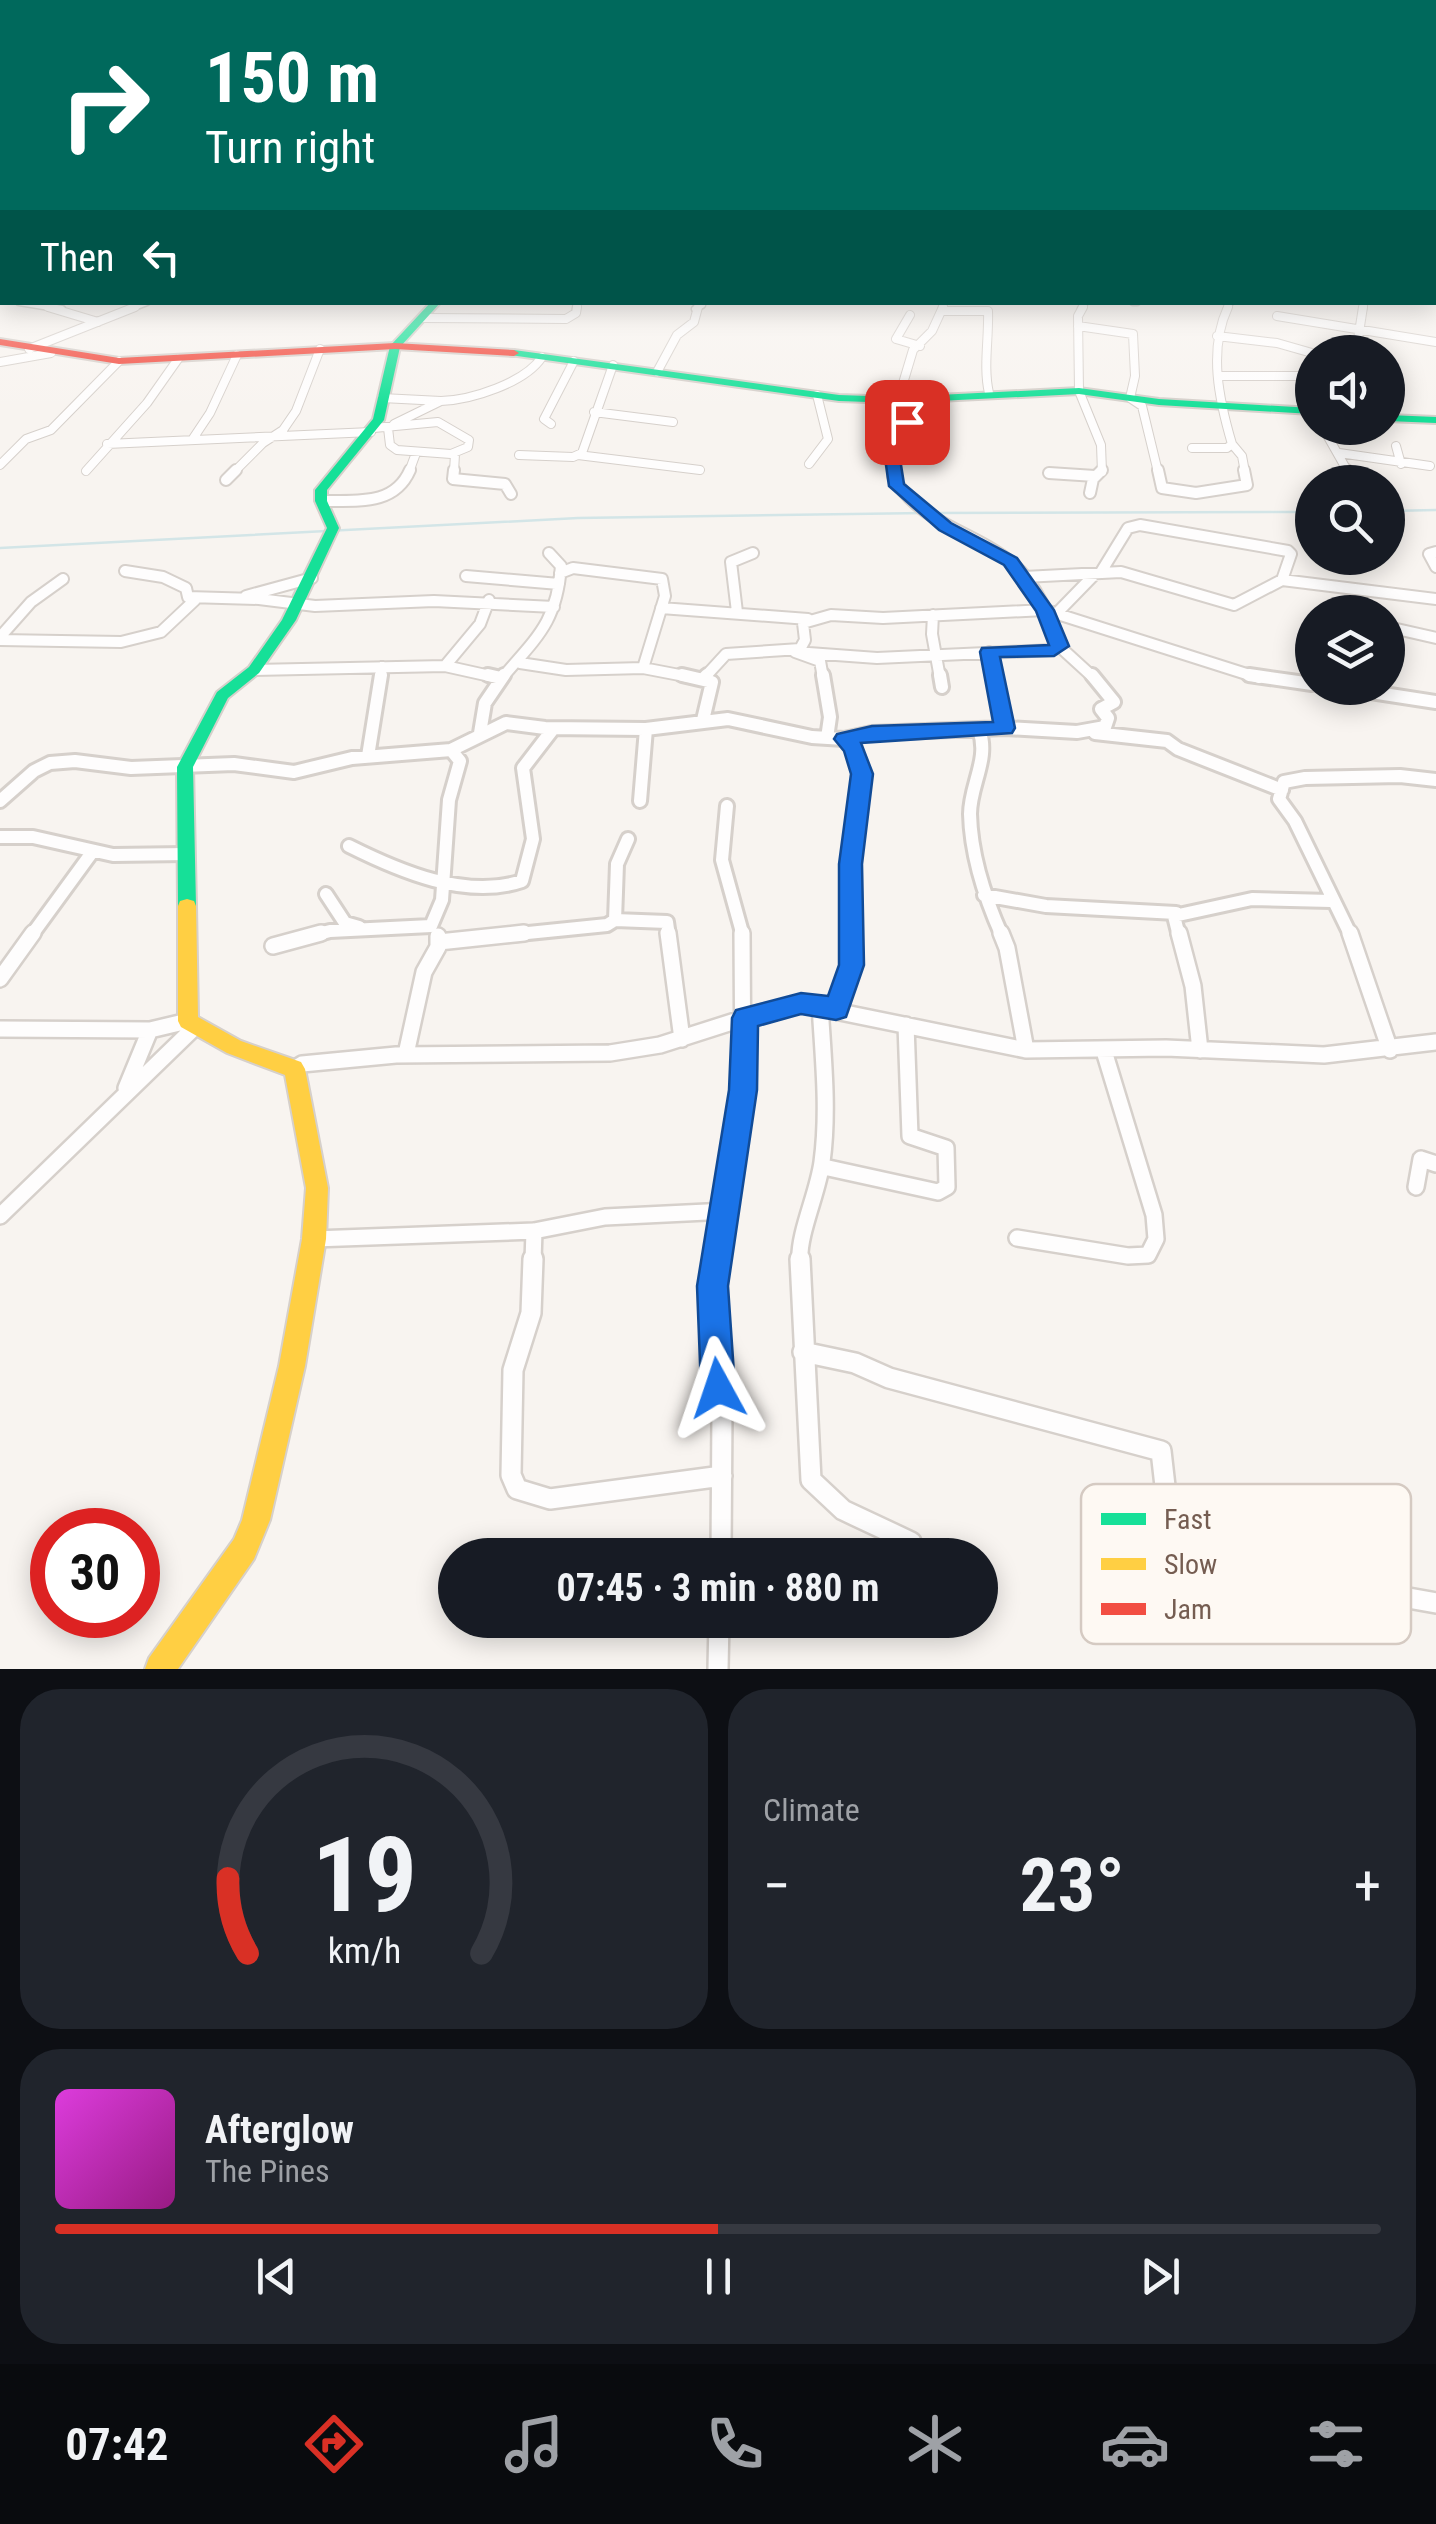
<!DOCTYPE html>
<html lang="en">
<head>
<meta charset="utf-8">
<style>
  body { margin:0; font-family:"Roboto Condensed",sans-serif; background:#20242c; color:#f1f3f6; height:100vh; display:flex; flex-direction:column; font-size:38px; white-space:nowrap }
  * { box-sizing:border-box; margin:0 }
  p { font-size:32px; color:#9ea1a6 }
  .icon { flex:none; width:55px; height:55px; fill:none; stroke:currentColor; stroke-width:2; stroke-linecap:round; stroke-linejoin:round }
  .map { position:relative; height:1669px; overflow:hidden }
  .details { display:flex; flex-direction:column; gap:20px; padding:20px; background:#0d0f14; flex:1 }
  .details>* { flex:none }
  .guide { position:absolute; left:0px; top:0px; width:1438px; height:305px; box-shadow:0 5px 25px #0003; background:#00695c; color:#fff; overflow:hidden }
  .buttons { position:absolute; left:1295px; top:335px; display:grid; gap:20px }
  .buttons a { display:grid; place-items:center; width:110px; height:110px; border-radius:50%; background:#171b24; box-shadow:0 5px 25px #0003; font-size:50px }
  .speed { position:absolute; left:30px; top:1508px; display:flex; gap:20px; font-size:50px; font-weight:700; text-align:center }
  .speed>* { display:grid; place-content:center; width:130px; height:130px; border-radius:50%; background:#171b24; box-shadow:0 5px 25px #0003; line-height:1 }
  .speed .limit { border:15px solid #d22; background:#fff; color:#111 }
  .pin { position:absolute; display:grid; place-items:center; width:85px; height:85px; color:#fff; margin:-42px; border-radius:20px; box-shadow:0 5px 15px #0006 }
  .me { position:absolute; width:110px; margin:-55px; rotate:355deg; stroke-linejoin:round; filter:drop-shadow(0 0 8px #0008) }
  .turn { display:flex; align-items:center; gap:35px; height:210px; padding:0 40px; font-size:45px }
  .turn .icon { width:130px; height:130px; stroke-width:2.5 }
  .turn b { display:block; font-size:70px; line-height:85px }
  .then { display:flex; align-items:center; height:95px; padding:0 40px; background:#0003; gap:20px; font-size:38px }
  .big { font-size:75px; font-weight:700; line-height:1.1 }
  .details .tile { flex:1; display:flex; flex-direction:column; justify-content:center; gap:15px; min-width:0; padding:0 35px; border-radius:40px; background:#20242c }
  .details .dial { align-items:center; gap:0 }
  .dial svg { height:260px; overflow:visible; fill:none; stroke:#363941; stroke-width:7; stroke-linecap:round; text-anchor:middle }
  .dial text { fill:#f1f3f6; stroke:none }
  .song { display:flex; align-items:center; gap:30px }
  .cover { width:120px; height:120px; border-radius:15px; background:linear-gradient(135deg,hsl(300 70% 55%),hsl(310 70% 35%)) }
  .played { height:10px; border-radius:5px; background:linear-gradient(90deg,#d93025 50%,#363941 50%) }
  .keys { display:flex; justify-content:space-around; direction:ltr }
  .heat { display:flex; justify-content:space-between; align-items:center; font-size:55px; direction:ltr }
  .details .tiles { flex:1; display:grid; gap:20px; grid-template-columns:1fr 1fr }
  .tile:last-child { grid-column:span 2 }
  .trip { position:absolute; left:438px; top:1538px; width:560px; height:100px; border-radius:50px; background:#171b24; box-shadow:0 5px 25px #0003; font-weight:700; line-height:100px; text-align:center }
  .tab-bar { display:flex; height:160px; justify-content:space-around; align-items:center; background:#090b0e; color:#9ea1a6 }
  .tab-bar .icon { width:70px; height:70px }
  .tab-bar .selected { color:#d93025 }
  .tab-bar b { font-size:45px; color:#f1f3f6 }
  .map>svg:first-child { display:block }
</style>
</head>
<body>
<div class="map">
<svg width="1436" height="1669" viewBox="0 0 1436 1669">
  <rect width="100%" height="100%" fill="#f8f4f0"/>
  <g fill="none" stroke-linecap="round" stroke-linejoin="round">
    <path stroke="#d3e5e7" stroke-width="2.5" d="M1388 511 1436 510
      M934 513 1312 512
      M0 548 578 518 924 513"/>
    <g stroke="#d6d0cb" stroke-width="9">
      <path id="street-far5" d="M19 302 62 309
        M1133 302H1137
        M129 309 147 302
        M576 309 577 302
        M695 309 702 305 699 302
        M942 309 943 302
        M1081 309 1085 302
        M1227 309 1230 302
        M1363 309 1364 302"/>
    </g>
    <g stroke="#d6d0cb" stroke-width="10">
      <path id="street-far4" d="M48 307 98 322
        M1083 307 1078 316 1079 391 1101 445 1102 472
        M942 311H988C989 339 983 367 989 393
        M910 315 896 339 920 346
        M1277 316 1436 342
        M423 318 566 319 576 313 577 307
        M1078 326 1133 334 1135 376 1130 398 1142 406 1158 472
        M1217 336 1277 343 1312 353
        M29 349 135 307
        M1351 352 1358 339 1363 307
        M0 362 51 353
        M657 372 677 335 694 322 698 307
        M1219 376H1312
        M382 398 441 401 394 424
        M441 401C471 400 525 383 542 357
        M594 412 673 422
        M551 424 544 419 574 361
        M374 428 438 422 469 440 468 447 451 454 397 450 390 445 388 428
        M1323 428 1348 472
        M192 440 210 413 237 355
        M107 444 371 432
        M1232 444 1242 456 1245 472
        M1396 446 1401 464
        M1192 448H1227L1232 444C1219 400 1208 350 1228 307
        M1339 453 1430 466
        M519 455 573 457 582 453 613 365
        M578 455 700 470
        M809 464 828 439 817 395
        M0 465 26 439 51 430 119 361
        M86 471 147 403 178 359
        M234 472 263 443 283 430 296 411 320 349
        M409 472 416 453
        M454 472 455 454
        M894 472 907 422 898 400 913 350 932 331 943 307"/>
    </g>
    <g stroke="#d6d0cb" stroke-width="14">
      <path id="street-far3" d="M454 470 453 479 505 484 511 494
        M1158 470 1162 488 1196 493 1247 485 1244 470
        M1347 470 1354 482
        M1049 473 1095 476
        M226 480 236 470
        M1090 493 1093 479 1102 470
        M321 501C355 500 394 507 410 470
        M1436 552 1429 554 1436 567
        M125 571 163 577 186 588 188 597 259 599 315 606 434 601 554 607
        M1101 572 1128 528 1140 525 1288 551 1291 554 1282 580
        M560 573 573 568 662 579 665 596 643 668
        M466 576 559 584
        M1024 577 1121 572 1234 605 1282 580 1436 599
        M246 596 312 578
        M661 608 808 619
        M737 612 731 562 753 553
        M1057 613 1093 576
        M933 615 932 634 940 678
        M1388 627 1436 638
        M0 637 31 602 63 579
        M0 640 121 642 161 632 195 600
        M1059 646 1094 678
        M989 652 994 678
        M520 663 566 670 643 668 695 678
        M445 666 499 678
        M254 670 445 666 480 624 489 600
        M380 678 382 667
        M502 678C537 637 557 622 561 566L549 553
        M704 678 726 654 800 649 805 640 803 623 831 615 883 618 1045 610 1259 678
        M823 678 820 661 795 652 877 658 1053 650 1059 646C1050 617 1037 584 1013 564 973 530 920 525 893 476L895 470"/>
    </g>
    <g stroke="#d6d0cb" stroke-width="18">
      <path id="street-far2" d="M488 675 501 678
        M682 675 712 682 703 720
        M823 675 830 717 827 738
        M940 675 942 687
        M994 675 1005 728
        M1249 675 1312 684
        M703 679 707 675
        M1345 688 1436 702
        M979 730C990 758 970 785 970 814 971 856 985 898 1002 936
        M480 733 485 703 504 675
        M1095 733 1167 741 1178 749 1282 790
        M844 739 853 748 862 774 851 864 854 936
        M368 756 381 675
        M0 801 34 771 50 763 75 761 131 768 234 764 294 772 352 758 451 750 506 723 545 728 646 729 728 719 812 737 844 739 872 733 1005 728 1077 732 1105 727 1108 718 1101 709 1114 702 1092 675
        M640 801 646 729
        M727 806 722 860 743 936
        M0 837H33L113 855 186 854
        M349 846C399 871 466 900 522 881L533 839 523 768 553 729
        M326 894 345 923 359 927
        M984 895 1046 906 1176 913
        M615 920 617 864 628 839
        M431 926 442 900 449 800 460 761 451 750
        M31 936 93 851
        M311 936 330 931 431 926
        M499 936 607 925 615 920 667 922 669 936
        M1179 936 1174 916 1252 899 1331 901
        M1351 936 1295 821 1279 799 1284 782 1305 778 1400 776 1436 780"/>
    </g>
    <g stroke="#d6d0cb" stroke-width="20">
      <path id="street-far1" d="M668 933 682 1039
        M1001 933 1007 948 1026 1050
        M1179 933 1193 986 1200 1050
        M1350 933 1390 1050
        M439 942 524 933
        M273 946 321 933
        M0 979 33 933
        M836 1009 852 965 854 933
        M0 1029 150 1030 188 1021
        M406 1054 424 972 438 947V936
        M294 1069 302 1064 396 1055 610 1053 660 1045 760 1013 801 1004 1026 1050 1166 1048 1324 1055 1436 1042
        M126 1088 150 1030
        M824 1167 938 1192 947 1187 946 1148 910 1136 906 1025
        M1416 1187 1421 1159 1436 1164
        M0 1216 195 1027
        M1017 1238 1128 1256 1148 1255 1156 1239 1154 1215 1104 1051
        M314 1239 534 1231 605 1217 727 1211
        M533 1261 534 1231
        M717 1261 743 1090 742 933
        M800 1261C798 1234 818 1193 822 1162 829 1110 823 1057 820 1005"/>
    </g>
    <g stroke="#d6d0cb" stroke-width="24">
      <path id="street" d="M533 1259 531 1313 513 1370 511 1475 517 1489 550 1499 722 1476
        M717 1259 713 1286 714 1366 722 1410 721 1555
        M800 1259 811 1480 843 1510 911 1542
        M803 1352 855 1363 889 1378 1161 1451 1173 1556 1436 1603
        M718 1669 719 1620"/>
    </g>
    <g stroke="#d6d0cb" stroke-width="4">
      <path id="fast" d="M431 302H441L400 347 384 420 327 490V501L339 528 296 620 259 673 228 698 193 767 196 906 194 911H180L178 906 177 767 217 692 249 667 282 620 327 528 315 501V490L373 419 390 346Z
        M514 350 839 395 898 397 1079 388 1159 399 1312 408V414L1159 405 1079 394 898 403 839 401 510 355V351Z
        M1388 415 1436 417V423L1388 421Z"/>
    </g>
    <g stroke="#d6d0cb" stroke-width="4">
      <path id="slow" d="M187 899 194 901 196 906 198 1017 241 1041 301 1062 305 1069 328 1188 326 1239 305 1366 270 1520 254 1559 178 1669H145L149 1658 234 1539 242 1520 279 1366 302 1239 306 1188 285 1075 227 1053 181 1027 178 1021V906L180 901Z"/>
    </g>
    <g stroke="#d6d0cb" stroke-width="4">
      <path id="jam" d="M0 339 119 358 395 343 514 350 519 353 514 356 395 349 119 364 0 345Z"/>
    </g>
    <use href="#street-far5" stroke="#fefdfd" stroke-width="6"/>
    <use href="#street-far4" stroke="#fefdfd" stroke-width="8"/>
    <use href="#street-far3" stroke="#fefdfd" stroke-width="10"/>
    <use href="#street-far2" stroke="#fefdfd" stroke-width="12"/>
    <use href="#street-far1" stroke="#fefdfd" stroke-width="15"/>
    <use href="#street" stroke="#fefdfd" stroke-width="19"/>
    <use href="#fast" fill="#16e098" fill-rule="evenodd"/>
    <use href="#slow" fill="#ffcf43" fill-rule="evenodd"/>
    <use href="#jam" fill="#f24e42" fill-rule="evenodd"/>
  </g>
  <linearGradient id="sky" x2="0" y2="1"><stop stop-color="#9fc8e8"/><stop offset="0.43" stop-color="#fcfaf8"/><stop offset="1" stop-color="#fcfaf8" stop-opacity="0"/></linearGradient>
  <rect width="1436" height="412" fill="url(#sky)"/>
  <path fill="#1a73e8" stroke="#114b97" stroke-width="2.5" d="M907 418 914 422 901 465 904 484 951 523 1017 558 1054 610 1069 646 1054 656 1000 657 1015 728 1012 733 861 743 873 774 862 864 864 965 846 1017 836 1020 801 1014 758 1026 757 1090 728 1286 735 1388 730 1400 718 1405 706 1400 701 1388 697 1286 729 1090 732 1018 736 1010 801 993 828 996 839 965V864L851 774 844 751 834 739 837 734 872 726 993 722 980 652 982 648 1049 645 1036 611 1004 565 939 530 889 486 886 465 900 422Z"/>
  <rect x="1081" y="1484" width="330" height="160" rx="15" fill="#fef9f3" stroke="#d5cac2" stroke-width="2.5"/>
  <rect x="1101" y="1513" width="45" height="12" fill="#16e098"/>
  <rect x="1101" y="1558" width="45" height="12" fill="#ffcf43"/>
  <rect x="1101" y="1603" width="45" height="12" fill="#f24e42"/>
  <g font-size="28" fill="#755d51">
    <text x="1164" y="1529">Fast</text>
    <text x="1164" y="1574">Slow</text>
    <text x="1164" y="1619">Jam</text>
  </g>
</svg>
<div class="buttons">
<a><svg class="icon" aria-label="sound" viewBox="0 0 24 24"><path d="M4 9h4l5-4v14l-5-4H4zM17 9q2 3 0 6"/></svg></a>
<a><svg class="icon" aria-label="search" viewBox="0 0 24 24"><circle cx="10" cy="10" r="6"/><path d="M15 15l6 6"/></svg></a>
<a><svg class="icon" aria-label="layers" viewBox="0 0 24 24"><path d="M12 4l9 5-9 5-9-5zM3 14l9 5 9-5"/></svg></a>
</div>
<div class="speed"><div class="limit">30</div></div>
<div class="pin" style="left:907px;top:422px;background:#d93025"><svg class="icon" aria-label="arrive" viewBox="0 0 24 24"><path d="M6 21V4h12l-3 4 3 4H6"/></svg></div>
<svg class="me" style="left:718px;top:1388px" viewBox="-20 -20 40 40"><path d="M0-17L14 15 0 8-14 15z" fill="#1a73e8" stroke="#fff" stroke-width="4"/></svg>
<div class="trip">07:45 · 3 min · 880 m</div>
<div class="guide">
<div class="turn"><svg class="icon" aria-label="right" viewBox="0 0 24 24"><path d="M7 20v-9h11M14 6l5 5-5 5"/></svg><div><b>150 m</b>Turn right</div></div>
<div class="then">Then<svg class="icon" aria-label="left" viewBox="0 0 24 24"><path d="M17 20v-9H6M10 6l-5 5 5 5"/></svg></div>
</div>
</div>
<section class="details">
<div class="tiles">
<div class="tile dial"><svg viewBox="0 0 100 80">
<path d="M14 69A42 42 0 1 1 86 69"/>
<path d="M14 69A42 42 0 0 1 8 46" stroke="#d93025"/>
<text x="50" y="56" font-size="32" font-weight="700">19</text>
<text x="50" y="72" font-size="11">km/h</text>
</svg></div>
<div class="tile"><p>Climate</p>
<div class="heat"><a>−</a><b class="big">23°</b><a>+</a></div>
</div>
<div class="tile">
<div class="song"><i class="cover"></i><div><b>Afterglow</b><p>The Pines</p></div></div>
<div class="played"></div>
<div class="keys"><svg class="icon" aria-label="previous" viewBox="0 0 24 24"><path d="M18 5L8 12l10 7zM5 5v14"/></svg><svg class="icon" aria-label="pause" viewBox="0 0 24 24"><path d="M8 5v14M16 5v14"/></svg><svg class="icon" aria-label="next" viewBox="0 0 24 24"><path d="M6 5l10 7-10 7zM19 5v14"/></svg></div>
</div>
</div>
</section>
<nav class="tab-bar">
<b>07:42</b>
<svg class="icon selected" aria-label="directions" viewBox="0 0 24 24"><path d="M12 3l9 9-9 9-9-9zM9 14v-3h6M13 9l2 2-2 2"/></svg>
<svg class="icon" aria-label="music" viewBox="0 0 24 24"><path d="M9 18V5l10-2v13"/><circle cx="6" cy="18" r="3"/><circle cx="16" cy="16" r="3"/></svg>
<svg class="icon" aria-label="phone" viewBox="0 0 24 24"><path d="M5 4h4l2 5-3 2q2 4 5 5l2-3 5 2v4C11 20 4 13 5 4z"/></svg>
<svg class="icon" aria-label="climate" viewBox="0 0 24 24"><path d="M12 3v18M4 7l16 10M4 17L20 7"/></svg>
<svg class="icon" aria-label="car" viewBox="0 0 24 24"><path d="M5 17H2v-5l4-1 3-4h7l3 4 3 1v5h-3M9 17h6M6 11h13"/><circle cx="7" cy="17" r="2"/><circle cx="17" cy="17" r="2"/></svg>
<svg class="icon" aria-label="filters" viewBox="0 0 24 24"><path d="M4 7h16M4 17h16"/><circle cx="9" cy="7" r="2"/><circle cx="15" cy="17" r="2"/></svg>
</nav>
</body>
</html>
